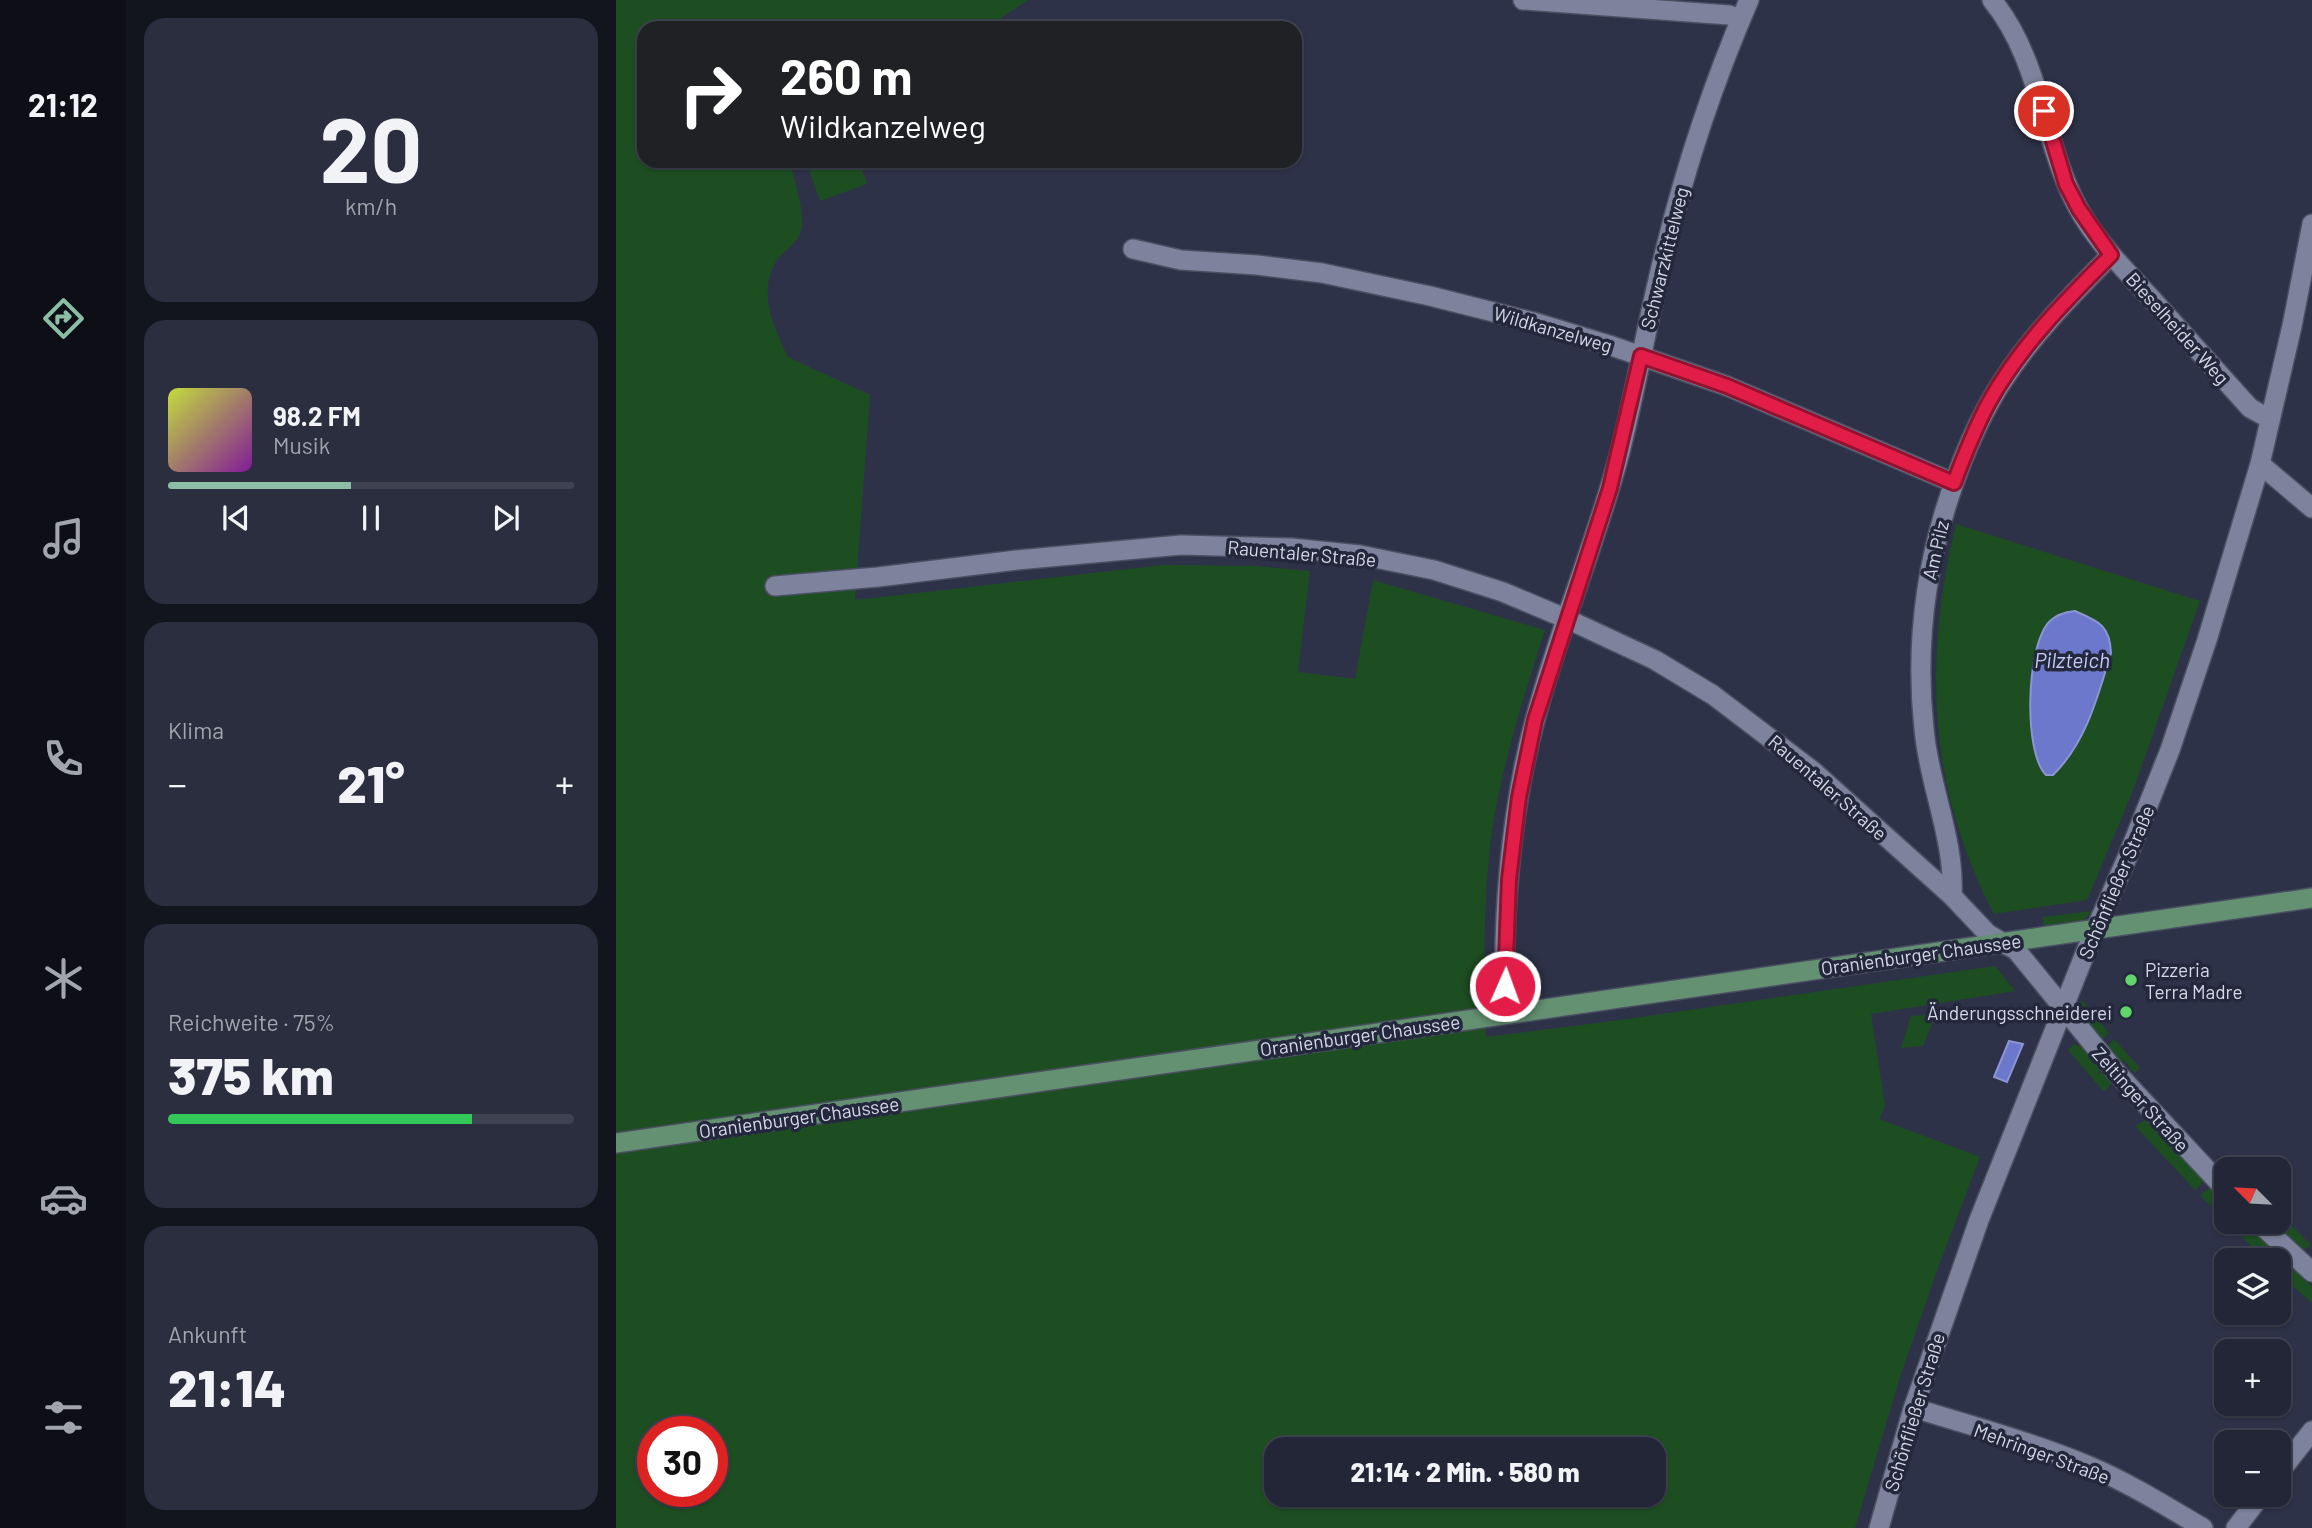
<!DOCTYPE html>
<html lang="de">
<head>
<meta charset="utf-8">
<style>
  body { margin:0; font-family:Barlow,sans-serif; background:#2a2e3e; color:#f1f3f6; height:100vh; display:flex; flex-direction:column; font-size:26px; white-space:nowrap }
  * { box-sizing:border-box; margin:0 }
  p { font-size:23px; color:#a2a5ad }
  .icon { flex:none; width:38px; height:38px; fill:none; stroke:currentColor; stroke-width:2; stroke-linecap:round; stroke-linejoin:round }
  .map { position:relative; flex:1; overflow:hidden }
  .panel { display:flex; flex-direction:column; gap:18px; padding:18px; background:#13151e; width:490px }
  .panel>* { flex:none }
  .banner { position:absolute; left:21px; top:21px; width:665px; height:147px; border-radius:21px; box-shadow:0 2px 5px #0004,0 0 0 2px #3f4351; background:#202124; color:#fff; overflow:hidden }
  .needle { width:46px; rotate:294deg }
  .tools { position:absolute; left:1598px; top:1157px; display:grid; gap:14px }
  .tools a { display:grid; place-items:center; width:77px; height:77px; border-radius:14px; background:#222636; box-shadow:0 2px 5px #0004,0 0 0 2px #3f4351; font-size:35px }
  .speed { position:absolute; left:21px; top:1416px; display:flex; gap:14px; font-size:35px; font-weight:700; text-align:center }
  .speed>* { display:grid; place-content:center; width:91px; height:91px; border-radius:50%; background:#222636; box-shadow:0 2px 5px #0004,0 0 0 2px #3f4351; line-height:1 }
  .speed .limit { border:10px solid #d22; background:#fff; color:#111 }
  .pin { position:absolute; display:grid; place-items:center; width:60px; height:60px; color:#fff; margin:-30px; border:4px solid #fff; border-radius:50%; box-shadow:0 2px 7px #0007 }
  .me { position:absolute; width:77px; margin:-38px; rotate:2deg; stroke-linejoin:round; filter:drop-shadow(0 0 5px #0008) }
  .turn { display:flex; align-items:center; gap:24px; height:147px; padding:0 28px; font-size:32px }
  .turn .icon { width:91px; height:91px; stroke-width:2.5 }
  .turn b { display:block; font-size:49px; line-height:60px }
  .big { font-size:52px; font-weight:800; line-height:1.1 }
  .panel .card { flex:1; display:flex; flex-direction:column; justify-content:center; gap:10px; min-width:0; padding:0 24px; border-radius:21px; background:#2a2e3e }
  .panel .dial { align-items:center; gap:0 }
  .dial b { font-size:91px; line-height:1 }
  .song { display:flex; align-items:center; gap:21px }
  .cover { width:84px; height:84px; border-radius:10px; background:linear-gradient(135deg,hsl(70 70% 55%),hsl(290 70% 35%)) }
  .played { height:7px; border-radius:4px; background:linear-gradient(90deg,#8abfa5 45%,#3f4351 45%) }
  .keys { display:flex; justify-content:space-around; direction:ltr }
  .heat { display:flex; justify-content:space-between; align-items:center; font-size:38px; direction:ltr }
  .charge { height:10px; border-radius:5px; background:linear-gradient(90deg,#34c759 75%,#3f4351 0) }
  .trip { position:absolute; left:648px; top:1437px; width:402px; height:70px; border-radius:21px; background:#222636; box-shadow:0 2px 5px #0004,0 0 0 2px #3f4351; font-weight:800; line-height:70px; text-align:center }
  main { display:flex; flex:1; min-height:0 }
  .tabs { display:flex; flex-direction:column; width:126px; justify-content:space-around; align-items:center; background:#0e0f16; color:#a2a5ad }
  .tabs .icon { width:49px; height:49px }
  .tabs .current { color:#8abfa5 }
  .tabs b { font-size:32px; color:#f1f3f6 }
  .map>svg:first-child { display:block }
</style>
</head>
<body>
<main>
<nav class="tabs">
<b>21:12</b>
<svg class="icon current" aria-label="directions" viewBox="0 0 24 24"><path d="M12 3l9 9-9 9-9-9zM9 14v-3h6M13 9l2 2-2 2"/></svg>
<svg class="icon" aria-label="music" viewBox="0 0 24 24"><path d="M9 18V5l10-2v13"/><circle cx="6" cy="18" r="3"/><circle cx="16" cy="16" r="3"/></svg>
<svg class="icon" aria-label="phone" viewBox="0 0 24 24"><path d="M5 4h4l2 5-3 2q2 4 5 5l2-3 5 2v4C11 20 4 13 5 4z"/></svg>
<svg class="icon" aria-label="climate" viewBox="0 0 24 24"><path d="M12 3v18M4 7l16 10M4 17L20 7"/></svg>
<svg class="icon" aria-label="car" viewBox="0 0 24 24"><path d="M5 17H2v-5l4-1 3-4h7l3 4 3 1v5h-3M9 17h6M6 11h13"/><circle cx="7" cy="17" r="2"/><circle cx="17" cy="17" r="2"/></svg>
<svg class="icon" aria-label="filters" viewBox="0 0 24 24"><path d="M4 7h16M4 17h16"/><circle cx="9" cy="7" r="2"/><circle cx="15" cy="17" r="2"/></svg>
</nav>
<section class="panel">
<div class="card dial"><b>20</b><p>km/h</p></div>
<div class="card">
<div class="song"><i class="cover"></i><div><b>98.2 FM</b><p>Musik</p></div></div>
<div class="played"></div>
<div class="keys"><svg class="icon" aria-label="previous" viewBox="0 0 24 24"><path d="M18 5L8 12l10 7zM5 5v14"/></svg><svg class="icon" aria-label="pause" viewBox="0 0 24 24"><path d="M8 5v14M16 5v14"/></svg><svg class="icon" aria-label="next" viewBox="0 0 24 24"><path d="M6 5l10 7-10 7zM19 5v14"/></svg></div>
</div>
<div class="card"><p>Klima</p>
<div class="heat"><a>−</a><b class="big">21°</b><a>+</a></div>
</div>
<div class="card"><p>Reichweite · 75%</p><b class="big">375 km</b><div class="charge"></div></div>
<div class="card"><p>Ankunft</p><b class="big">21:14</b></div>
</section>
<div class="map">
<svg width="1696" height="1528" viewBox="0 0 1696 1528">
  <rect width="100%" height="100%" fill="#2e3248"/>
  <path fill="#1d4e21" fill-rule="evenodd" d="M0 0H412L370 28H28V161H173L174 164C179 182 191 217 184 234 179 245 165 253 159 263 142 295 158 328 172 357L254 395 239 600 547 565 640 566 694 571 682 672 739 679 757 580 929 630C907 698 885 767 875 838 867 904 868 970 870 1037L997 1021 1379 966 1399 991 1255 1014 1269 1106 1263 1119 1364 1157 1323 1265 1285 1374 1239 1528H0ZM37 1432H96V1491H37ZM660 1449H1038V1494H660Z
    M190 161H243L251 184 204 201Z
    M1340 524 1584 601 1516 793 1471 900 1378 914C1312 788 1307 661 1340 524ZM1433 622 1430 775C1421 766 1420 752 1418 740 1412 698 1415 661 1433 622Z
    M1476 911 1467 920 1428 926 1427 917Z
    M1466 1000 1493 1033 1485 1040 1461 1010Z
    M1320 1014 1307 1046 1285 1048 1295 1016Z
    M1498 1039 1524 1068 1518 1073 1508 1060 1505 1063 1491 1047Z
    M1458 1044 1467 1048 1485 1070 1482 1072 1483 1074 1487 1072 1496 1083 1488 1092 1452 1050Z
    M1530 1120 1588 1181 1579 1190 1519 1126Z
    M1594 1188 1610 1204V1221L1584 1195Z
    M1663 1213 1695 1245 1686 1251 1656 1222H1662Z
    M1636 1230 1672 1264 1665 1274 1663 1272 1662 1260H1650L1626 1237Z
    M1677 1271H1679L1696 1287V1303L1669 1279Z"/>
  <path fill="#6b78cc" stroke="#8b95d4" stroke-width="2" d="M1459 611C1482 621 1494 625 1495 653 1482 696 1470 743 1437 775H1430C1407 752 1410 644 1434 621 1441 614 1450 612 1459 611Z
    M1393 1041 1407 1044 1391 1082 1378 1077Z"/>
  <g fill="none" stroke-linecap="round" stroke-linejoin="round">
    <g stroke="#4b4f62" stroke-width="22">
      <path id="minor" d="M907 0 1113 15 1125 19
        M1376 0C1425 60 1426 139 1461 206 1479 240 1508 269 1534 297 1567 334 1601 371 1634 408L1654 419
        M517 249 565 260 641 265 706 273 814 296 921 323 993 345 1111 386 1338 483
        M1644 464 1696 508
        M159 586 262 577 401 560 565 545 675 548 744 555 818 570 887 592 951 619 1039 660 1097 695 1197 771 1336 896 1372 934 1387 943
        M1336 896C1339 839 1313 786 1308 729 1298 636 1312 546 1347 459 1358 432 1371 404 1388 379 1418 333 1457 294 1495 255
        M890 1014C885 923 895 808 919 720 943 629 980 543 1004 452 1021 385 1032 317 1049 251 1070 165 1098 81 1133 0
        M1298 1408C1356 1426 1416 1442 1473 1466 1513 1483 1550 1506 1587 1528
        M1662 1474 1696 1431
        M1263 1528 1296 1412 1363 1220 1470 951 1511 858 1554 750 1591 640 1644 464 1676 326 1696 224
        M1620 1528 1646 1494"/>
    </g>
    <g stroke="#4b4f62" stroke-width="22">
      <path id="tertiary" d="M1387 943 1400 950 1499 1071 1610 1190
        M1642 1222 1696 1272"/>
    </g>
    <g stroke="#4b4f62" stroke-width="22">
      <path id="primary" d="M0 1143 1696 898"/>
    </g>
    <use href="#minor" stroke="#7d839c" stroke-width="19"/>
    <use href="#tertiary" stroke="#7d839c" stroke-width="19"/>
    <use href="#primary" stroke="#639171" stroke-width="19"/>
  </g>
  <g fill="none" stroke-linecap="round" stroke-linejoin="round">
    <g stroke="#92132f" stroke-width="18">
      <path id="route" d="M889 986 893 879 903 797 919 720 994 488 1025 356 1111 386 1338 483C1348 456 1359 429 1372 404 1403 347 1450 300 1495 255L1463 209 1450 184 1428 111"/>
    </g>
    <use href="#route" stroke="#e11d48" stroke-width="12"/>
  </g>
  <g fill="#61d46a" stroke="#24283d" stroke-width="2.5">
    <circle cx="1515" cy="980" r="7"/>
    <circle cx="1510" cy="1012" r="7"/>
  </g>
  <g text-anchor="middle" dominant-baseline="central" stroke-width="7" stroke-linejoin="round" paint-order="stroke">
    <g font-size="19" fill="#d5d8e6" stroke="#24283d">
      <text transform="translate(1048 258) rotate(-76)">Schwarzkittelweg</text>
      <text transform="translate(1562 328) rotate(48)">Bieselheider Weg</text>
      <text transform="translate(937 329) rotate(16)">Wildkanzelweg</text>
      <text transform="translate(1319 550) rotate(-77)">Am Pilz</text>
      <text transform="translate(686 553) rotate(5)">Rauentaler Straße</text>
      <text transform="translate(1212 787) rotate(41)">Rauentaler Straße</text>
      <text transform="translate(1500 882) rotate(-67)">Schönfließer Straße</text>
      <text transform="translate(1305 954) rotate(-8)">Oranienburger Chaussee</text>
      <text transform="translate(744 1035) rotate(-8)">Oranienburger Chaussee</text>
      <text transform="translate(1525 1099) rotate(48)">Zeltinger Straße</text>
      <text transform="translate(183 1117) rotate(-8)">Oranienburger Chaussee</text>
      <text transform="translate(1298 1412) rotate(-73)">Schönfließer Straße</text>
      <text transform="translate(1426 1453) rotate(20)">Mehringer Straße</text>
    </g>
    <g font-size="19" fill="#d5d8e6" stroke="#24283d" text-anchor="start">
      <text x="1529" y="969">Pizzeria<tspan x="1529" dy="22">Terra Madre</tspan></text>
      <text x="1496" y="1012" text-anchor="end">Änderungsschneiderei</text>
    </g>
    <g font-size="21" font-style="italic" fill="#c2ccf9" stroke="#24283d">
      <text x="1456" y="659">Pilzteich</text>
    </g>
  </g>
</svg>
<div class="tools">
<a><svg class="needle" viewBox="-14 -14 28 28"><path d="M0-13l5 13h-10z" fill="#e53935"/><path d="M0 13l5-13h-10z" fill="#a2a5ad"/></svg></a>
<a><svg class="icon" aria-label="layers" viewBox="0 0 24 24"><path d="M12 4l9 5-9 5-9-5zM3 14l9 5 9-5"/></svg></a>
<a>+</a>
<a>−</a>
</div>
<div class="speed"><div class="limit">30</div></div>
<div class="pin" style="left:1428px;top:111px;background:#d93025"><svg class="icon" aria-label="arrive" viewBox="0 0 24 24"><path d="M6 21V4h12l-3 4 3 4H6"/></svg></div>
<svg class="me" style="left:889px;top:986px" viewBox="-20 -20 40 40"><circle r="17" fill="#e11d48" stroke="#fff" stroke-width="3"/><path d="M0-11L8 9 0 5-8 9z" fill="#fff"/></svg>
<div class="trip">21:14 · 2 Min. · 580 m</div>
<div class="banner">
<div class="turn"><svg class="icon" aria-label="right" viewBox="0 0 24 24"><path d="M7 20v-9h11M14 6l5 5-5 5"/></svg><div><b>260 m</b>Wildkanzelweg</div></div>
</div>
</div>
</main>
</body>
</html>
